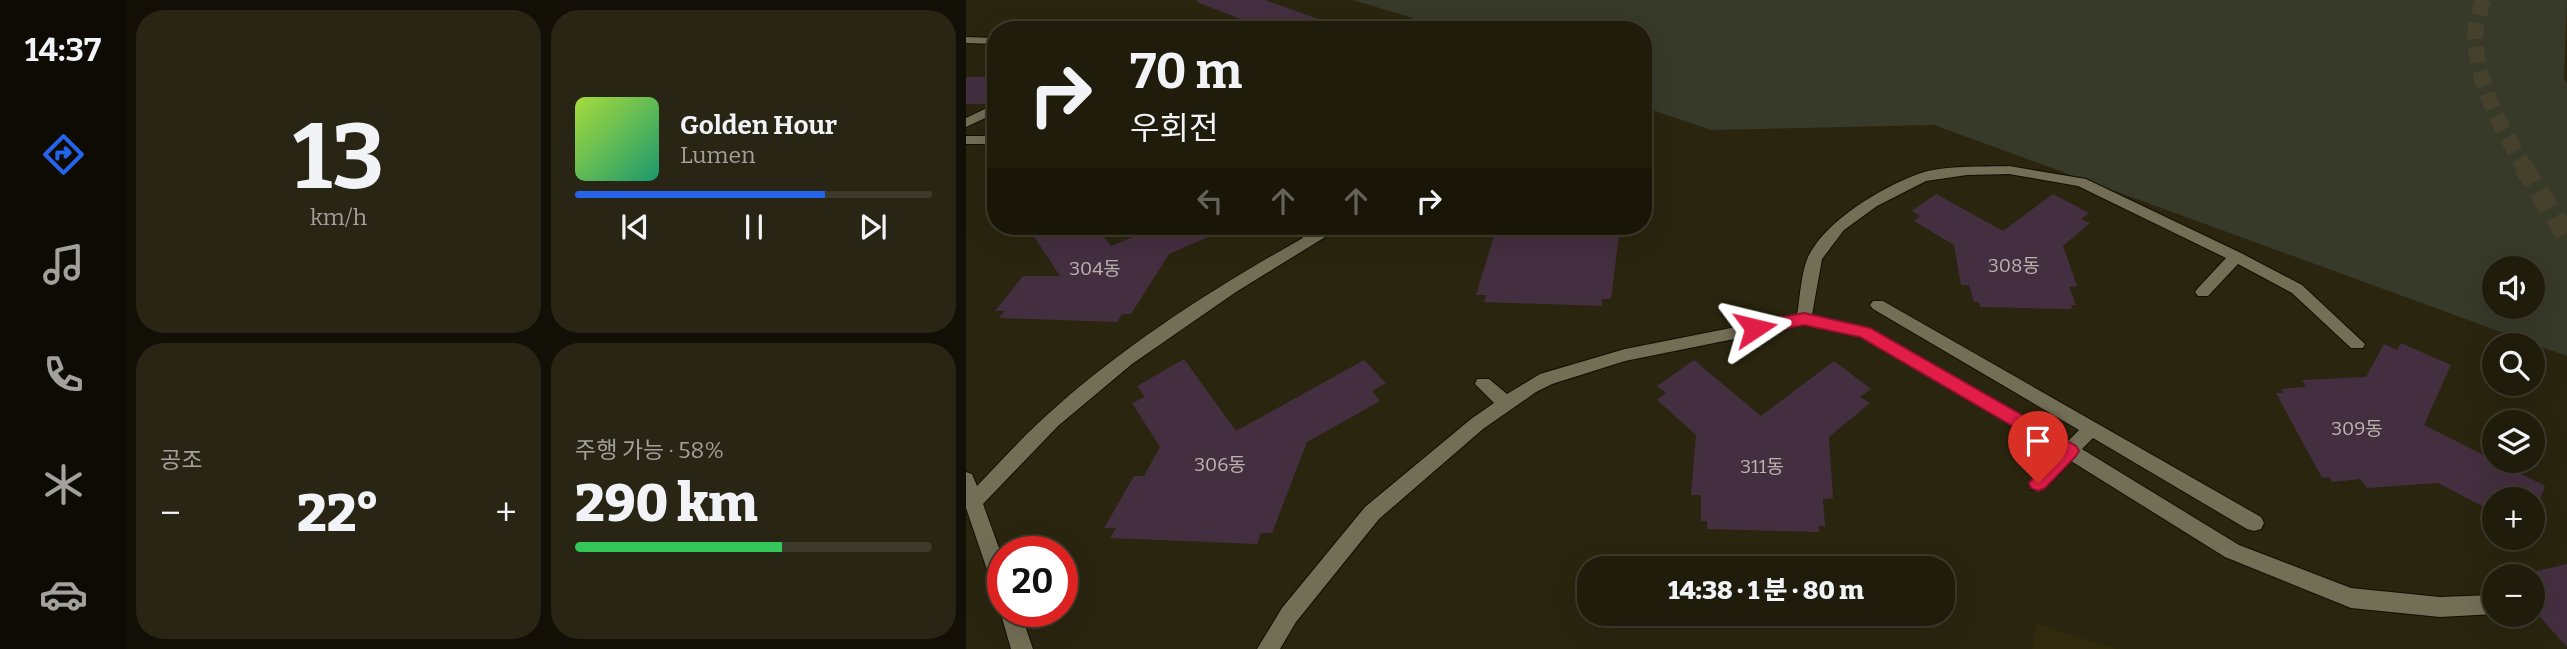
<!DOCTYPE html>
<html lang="ko">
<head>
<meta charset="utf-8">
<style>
  body { margin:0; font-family:Bitter,"Noto Sans KR",serif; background:#282514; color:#f1f3f6; height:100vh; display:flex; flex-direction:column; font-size:26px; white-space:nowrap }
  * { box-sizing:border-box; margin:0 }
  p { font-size:23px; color:#a2a19d }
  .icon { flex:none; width:38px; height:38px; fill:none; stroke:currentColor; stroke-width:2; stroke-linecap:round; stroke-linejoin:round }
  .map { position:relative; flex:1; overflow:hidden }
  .sheet { display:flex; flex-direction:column; gap:10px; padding:10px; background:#120f06; width:840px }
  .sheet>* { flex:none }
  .top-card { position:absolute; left:21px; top:21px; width:665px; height:214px; border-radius:28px; box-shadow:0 7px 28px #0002,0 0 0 2px #3d3a2c; background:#201c0b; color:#f1f3f6; overflow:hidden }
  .buttons { position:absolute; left:1516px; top:256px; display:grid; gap:14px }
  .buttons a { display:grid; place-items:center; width:63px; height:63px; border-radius:50%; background:#201c0b; box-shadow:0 7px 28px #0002,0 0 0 2px #3d3a2c; font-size:35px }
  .speed { position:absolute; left:21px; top:536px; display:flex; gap:14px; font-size:35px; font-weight:700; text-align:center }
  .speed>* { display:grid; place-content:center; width:91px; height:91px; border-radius:50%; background:#201c0b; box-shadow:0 7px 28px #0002,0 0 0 2px #3d3a2c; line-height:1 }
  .speed .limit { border:10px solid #d22; background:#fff; color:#111 }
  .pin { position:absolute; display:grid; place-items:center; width:60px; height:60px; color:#fff; margin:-72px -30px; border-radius:50% 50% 50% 0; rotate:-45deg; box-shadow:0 0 7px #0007 }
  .pin .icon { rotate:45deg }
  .me { position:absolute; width:77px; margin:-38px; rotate:80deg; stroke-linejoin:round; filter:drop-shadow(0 0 5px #0008) }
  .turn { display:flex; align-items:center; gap:24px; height:147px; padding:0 28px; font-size:32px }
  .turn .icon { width:91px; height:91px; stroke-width:2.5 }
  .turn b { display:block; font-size:49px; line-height:60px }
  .lanes { display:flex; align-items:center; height:66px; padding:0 28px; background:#0003; justify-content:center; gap:35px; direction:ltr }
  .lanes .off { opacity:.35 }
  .big { font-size:52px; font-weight:800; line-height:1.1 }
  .sheet .tile { flex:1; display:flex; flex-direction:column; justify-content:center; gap:10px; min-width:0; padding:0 24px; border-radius:28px; background:#282514 }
  .sheet .dial { align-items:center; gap:0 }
  .dial b { font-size:91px; line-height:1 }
  .song { display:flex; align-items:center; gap:21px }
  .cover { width:84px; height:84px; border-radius:10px; background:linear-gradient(135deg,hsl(80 70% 55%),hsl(160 70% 35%)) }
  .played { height:7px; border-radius:4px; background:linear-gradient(90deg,#2563eb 70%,#3d3a2c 70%) }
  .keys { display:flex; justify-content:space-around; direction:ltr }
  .heat { display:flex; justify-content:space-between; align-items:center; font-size:38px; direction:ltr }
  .charge { height:10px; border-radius:5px; background:linear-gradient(90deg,#34c759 58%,#3d3a2c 0) }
  .sheet .tiles { flex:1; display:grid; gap:10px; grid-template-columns:repeat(2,1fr) }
  .trip { position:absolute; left:611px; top:556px; width:378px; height:70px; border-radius:28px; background:#201c0b; box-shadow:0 7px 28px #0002,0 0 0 2px #3d3a2c; font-weight:800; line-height:70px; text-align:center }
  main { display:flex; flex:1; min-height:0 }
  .tab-bar { display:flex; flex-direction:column; width:126px; justify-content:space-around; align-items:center; background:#0d0b04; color:#a2a19d }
  .tab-bar .icon { width:49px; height:49px }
  .tab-bar .on { color:#2563eb }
  .tab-bar b { font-size:32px; color:#f1f3f6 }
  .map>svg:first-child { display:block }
</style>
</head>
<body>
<main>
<nav class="tab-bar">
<b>14:37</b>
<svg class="icon on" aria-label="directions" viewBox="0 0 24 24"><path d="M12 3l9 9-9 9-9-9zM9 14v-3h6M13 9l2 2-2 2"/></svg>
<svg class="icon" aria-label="music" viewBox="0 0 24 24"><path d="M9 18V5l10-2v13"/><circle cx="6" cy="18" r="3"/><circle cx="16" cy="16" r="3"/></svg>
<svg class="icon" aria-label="phone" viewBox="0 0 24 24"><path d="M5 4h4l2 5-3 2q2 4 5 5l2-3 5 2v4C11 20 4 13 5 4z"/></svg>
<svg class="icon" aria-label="climate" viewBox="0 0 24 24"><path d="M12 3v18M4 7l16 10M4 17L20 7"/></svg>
<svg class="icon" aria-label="car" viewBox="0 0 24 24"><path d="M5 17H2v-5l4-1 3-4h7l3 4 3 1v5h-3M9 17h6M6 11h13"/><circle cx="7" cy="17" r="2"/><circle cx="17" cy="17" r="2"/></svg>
</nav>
<section class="sheet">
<div class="tiles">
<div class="tile dial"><b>13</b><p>km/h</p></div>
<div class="tile">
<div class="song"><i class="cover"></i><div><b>Golden Hour</b><p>Lumen</p></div></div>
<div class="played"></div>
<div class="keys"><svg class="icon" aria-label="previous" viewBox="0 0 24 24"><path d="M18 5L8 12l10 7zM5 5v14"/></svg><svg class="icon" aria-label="pause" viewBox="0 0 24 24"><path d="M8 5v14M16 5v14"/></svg><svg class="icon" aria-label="next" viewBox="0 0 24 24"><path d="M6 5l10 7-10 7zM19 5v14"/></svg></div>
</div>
<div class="tile"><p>공조</p>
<div class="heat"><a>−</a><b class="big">22°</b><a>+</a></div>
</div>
<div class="tile"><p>주행 가능 · 58%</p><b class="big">290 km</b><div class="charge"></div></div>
</div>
</section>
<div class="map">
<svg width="1601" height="649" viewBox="0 0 1601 649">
  <rect width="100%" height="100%" fill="#2a250f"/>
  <path fill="#312b0d" d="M1071 624 1150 649H1066Z"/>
  <path fill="#373a29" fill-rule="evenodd" d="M387 0H1601L1598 79 1601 83V356L968 125 745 130 677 107V30H421L447 18ZM1528 268H1566V306H1528Z"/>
  <path fill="#442f41" d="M231 0H299L372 26 371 30H302L231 2Z
    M0 77H30V104H0Z
    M970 194 1037 231 1087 194 1123 213 1115 219 1124 223 1097 246 1111 286 1103 287 1110 305H1105L1106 309 1014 307 1013 302H1008L1003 285H995L988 245 948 221 954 216 946 211Z
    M61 226H130L145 246 193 226H267L203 254 165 314H156L151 322 33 318 39 311H29L57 276H94Z
    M531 226H654L645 299H636V306L518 302 520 295H510Z
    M1435 343 1485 365 1458 425 1579 486 1566 521V499H1528V512L1472 483 1401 488 1395 479 1366 482 1363 477 1356 478 1310 393H1317L1315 389 1340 387 1336 380 1400 377 1418 344 1431 350Z
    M218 359 270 431 398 360 420 383 406 391 414 401 341 442 306 533H295L291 544 144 538 150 528H138L168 476H178L194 447 166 403 179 397 171 386Z
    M728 360 795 416 868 361 905 389 894 397 904 403 863 437 867 498 857 499 859 526H853V532L741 529V521H735V495H725L730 435 691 400 700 393 691 386Z
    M1601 564V647L1566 608V572Z"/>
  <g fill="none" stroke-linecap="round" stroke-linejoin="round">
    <path stroke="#46412c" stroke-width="16" stroke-dasharray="16 8" stroke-linecap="butt" d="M1517 0C1514 12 1509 25 1509 37 1511 84 1535 128 1559 168"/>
    <path stroke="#46412c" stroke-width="20" stroke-dasharray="20 10" stroke-linecap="butt" d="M1557 166 1601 237"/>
    <g stroke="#120e00" stroke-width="2">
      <path id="service" d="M0 37 30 38V44L0 43Z
        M23 107H30V113L0 127V118Z
        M0 136H30V144H0Z
        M1043 166 1120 179 1275 253 1336 285 1399 344 1397 348H1385L1326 293 1272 264 1242 296H1232L1229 292 1232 288 1260 258 1112 186 1043 174 1001 175 960 181 911 206 878 230 856 259 846 315 904 328 1102 441 1113 430 907 309 904 305 907 301H917L1295 517 1298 523 1295 529 1288 531 1281 529 1127 438 1116 449 1273 545 1385 588 1474 597 1528 595 1529 614 1474 617 1385 608 1259 557 1105 461C1095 471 1081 494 1065 489L1063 483 1091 452 894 337 838 325 659 361 586 384 570 392 517 429 413 519 330 622 314 649H291L316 608 399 507 505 419 528 403 509 384 511 379H523L541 394 574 374 659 349 831 315C834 297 835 273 842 257 860 220 915 188 952 174 977 165 1016 167 1043 166Z
        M327 226H342L348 232 360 226H377L270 292 166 364 92 426 17 504 37 559V598L30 596 0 508V472L6 474 11 486C37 459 62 431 91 406 165 341 251 286 337 238Z
        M37 604V611H54L67 649H45L34 611Z"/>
    </g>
    <use href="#service" fill="#736e56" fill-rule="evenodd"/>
  </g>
  <path fill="#e11d48" stroke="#92132f" stroke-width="2" d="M838 313 904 328 1110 446 1113 451 1110 456 1079 488 1072 491 1065 488 1063 483 1091 452 894 337 838 325 789 334 781 328 789 322Z"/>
  <g text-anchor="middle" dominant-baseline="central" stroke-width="6" stroke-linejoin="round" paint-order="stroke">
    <g font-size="19" fill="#bbb4ae">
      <text x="1048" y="265">308동</text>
      <text x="129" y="268">304동</text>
      <text x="1391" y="428">309동</text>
      <text x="254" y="464">306동</text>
      <text x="796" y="466">311동</text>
    </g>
  </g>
</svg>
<div class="buttons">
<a><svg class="icon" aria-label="sound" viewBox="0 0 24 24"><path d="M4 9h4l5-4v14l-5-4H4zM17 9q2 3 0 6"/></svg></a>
<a><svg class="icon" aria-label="search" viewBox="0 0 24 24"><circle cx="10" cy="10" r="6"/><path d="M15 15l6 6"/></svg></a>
<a><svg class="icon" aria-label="layers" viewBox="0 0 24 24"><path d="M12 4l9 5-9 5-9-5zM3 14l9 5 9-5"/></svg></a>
<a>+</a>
<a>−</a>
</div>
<div class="speed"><div class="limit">20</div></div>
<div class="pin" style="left:1072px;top:483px;background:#d93025"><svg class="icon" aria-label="arrive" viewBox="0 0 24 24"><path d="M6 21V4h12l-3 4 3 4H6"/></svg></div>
<svg class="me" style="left:789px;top:328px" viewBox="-20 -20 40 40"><path d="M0-17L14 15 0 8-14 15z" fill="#e11d48" stroke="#fff" stroke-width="4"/></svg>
<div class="trip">14:38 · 1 분 · 80 m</div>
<div class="top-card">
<div class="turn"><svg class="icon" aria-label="right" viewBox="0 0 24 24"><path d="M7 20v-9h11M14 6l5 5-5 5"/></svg><div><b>70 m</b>우회전</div></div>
<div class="lanes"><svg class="icon off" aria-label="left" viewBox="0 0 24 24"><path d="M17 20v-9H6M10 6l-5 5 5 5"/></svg><svg class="icon off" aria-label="ahead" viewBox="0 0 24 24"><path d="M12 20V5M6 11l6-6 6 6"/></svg><svg class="icon off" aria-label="ahead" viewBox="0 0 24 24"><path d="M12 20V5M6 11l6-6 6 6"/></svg><svg class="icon" aria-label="right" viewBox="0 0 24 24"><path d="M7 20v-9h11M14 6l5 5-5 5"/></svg></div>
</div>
</div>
</main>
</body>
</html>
